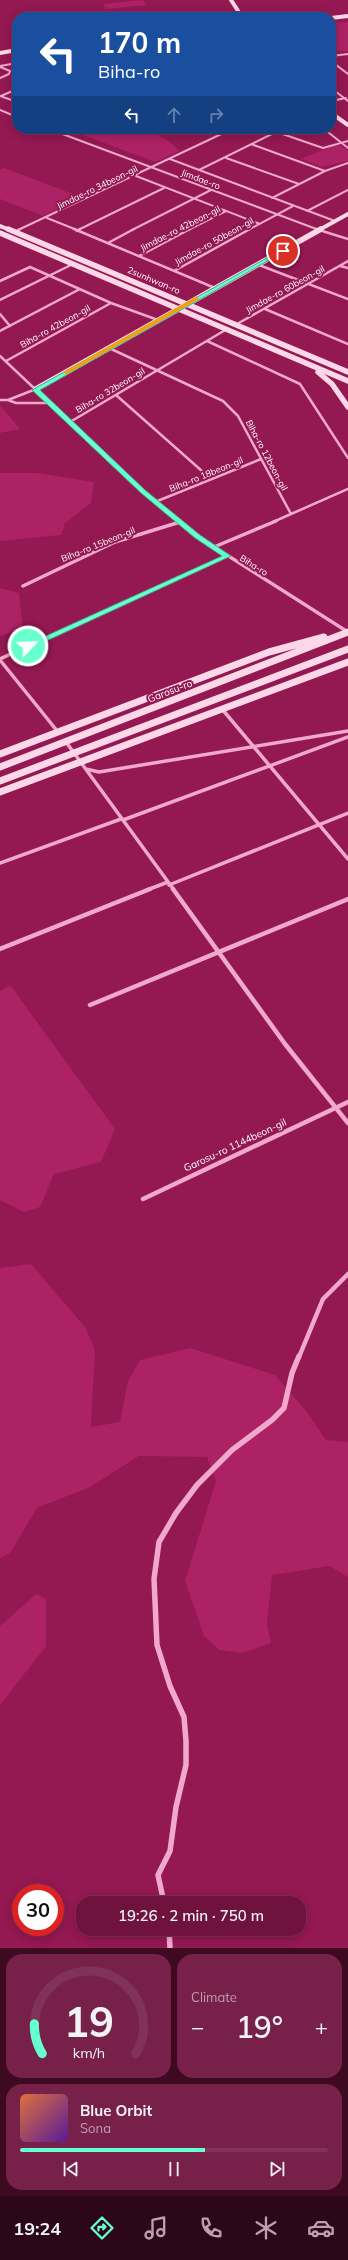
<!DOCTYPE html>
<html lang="en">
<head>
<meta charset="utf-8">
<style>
  body { margin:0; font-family:Mulish,sans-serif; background:#772049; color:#f1f3f6; height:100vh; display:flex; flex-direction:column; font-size:15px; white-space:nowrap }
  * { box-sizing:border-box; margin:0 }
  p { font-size:13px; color:#c09eb0 }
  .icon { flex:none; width:22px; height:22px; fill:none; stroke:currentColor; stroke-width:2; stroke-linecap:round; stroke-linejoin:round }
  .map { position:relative; height:1948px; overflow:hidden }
  .panel { display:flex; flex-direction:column; gap:6px; padding:6px; background:#3d0a22; flex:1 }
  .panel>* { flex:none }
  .guide { position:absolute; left:12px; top:12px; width:324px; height:122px; border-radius:16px; box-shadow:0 2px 10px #0003,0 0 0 1px #813258; background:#1a4fa0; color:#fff; overflow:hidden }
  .speed { position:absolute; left:12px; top:1884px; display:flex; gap:8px; font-size:20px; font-weight:700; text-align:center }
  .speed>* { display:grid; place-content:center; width:52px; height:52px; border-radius:50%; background:#6f123e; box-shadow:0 2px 10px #0003,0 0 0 1px #813258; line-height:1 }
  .speed .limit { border:6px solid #d22; background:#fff; color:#111 }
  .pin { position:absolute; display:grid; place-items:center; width:34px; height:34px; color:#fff; margin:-17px; border:2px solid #fff; border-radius:50%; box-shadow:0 1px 4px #0007 }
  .me { position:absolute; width:44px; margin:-22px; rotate:66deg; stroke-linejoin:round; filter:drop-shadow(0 0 3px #0008) }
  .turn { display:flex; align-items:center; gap:14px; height:84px; padding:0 20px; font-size:18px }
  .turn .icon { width:52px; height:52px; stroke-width:2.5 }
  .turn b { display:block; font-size:28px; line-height:34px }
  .lanes { display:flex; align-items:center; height:38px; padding:0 20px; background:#0003; justify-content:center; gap:20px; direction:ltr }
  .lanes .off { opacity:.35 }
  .big { font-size:30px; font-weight:600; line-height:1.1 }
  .panel .card { flex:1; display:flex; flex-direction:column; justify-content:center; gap:6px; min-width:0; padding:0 14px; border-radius:16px; background:#772049 }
  .panel .dial { align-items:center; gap:0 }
  .dial svg { height:104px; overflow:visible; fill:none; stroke:#813258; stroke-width:7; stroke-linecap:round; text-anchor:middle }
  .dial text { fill:#f1f3f6; stroke:none }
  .song { display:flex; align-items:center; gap:12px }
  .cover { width:48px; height:48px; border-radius:6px; background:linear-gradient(135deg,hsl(20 70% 55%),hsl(270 70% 35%)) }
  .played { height:4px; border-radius:2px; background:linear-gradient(90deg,#68ffce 60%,#813258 60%) }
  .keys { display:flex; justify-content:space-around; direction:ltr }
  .heat { display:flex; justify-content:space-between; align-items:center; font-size:22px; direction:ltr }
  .panel .tiles { flex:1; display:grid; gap:6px; grid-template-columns:1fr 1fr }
  .card:last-child { grid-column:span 2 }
  .trip { position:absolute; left:76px; top:1896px; width:230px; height:40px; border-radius:16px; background:#6f123e; box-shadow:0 2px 10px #0003,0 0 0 1px #813258; font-weight:600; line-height:40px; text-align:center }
  .dock { display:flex; height:64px; justify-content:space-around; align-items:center; background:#2c0719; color:#c09eb0 }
  .dock .icon { width:28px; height:28px }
  .dock .selected { color:#68ffce }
  .dock b { font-size:18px; color:#f1f3f6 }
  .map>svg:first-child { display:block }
</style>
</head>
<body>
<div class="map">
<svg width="348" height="1948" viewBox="0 0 348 1948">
  <rect width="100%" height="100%" fill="#941852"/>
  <path fill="#ad2165" d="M143 0 146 5 106 9 103 4Z
    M348 22V51L331 52V23Z
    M87 129C120 129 155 123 179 151L155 162 78 133Z
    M335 145 341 146 348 151V161L322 167 301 159Z
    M4 168 81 197 43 216 0 199V169Z
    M0 405 20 429 0 433Z
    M0 473H37L94 482 91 503 65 523 61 535 0 541Z
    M0 588 19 593 23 628 0 636Z
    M10 985 115 1129 101 1162 54 1174 40 1207 24 1212 0 1200V991Z
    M31 1264 85 1327 95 1350 91 1427 120 1422 128 1381 140 1360 190 1348 275 1375 307 1412 326 1440 348 1442V1577L329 1566 272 1575 267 1624 271 1643 243 1653 219 1650 204 1636 185 1581 216 1481 207 1457 139 1456 90 1487 37 1508 10 1553 0 1558V1268Z
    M36 1594 46 1599V1646L0 1705V1626Z"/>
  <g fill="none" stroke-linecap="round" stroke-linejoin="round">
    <path stroke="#f0a9cc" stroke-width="2" d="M331 56 348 54
      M331 61 348 74
      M0 66 17 63
      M0 67 10 71 9 74 0 78
      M331 88 348 101
      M0 96 17 102
      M1 96 17 89
      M331 101 346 98
      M0 110 17 117
      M49 129 319 230
      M268 129 323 148 348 141
      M324 129 348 148
      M63 134 75 129
      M251 144 325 171
      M226 158 299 184
      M170 159 335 221
      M199 170 282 129
      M136 176 260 224
      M272 198 325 171 348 163
      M307 211 348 190
      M47 218 77 230
      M18 230 232 129
      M78 230 164 188
      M132 230 211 190
      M188 230 226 211
      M248 230 293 206"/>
    <path stroke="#f0a9cc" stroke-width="2.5" d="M74 229 215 288
      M316 229 348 239
      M77 231 80 229
      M15 232 20 229
      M108 243 134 229
      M139 256 190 229
      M259 265 348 299
      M340 266 348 268
      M174 271 250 229
      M0 281 30 267 111 303 158 320
      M0 300 73 264
      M265 309 348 344
      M0 314 10 326
      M237 324 348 261
      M0 331 80 289
      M207 341 300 384 348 458
      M109 348 223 401 238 416 291 514 273 522
      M0 356 143 491 180 522
      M6 361 111 303
      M116 395 211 479
      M0 400H8L36 389
      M8 400 16 403H50
      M70 422 227 329
      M155 502 261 459
      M291 514 348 489"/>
    <path stroke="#f0a9cc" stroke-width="3.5" d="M178 521 197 536 348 632
      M214 547 276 521
      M23 586 115 542 180 522
      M0 659 227 556
      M0 660 58 732
      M222 709 348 859
      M66 742 174 890
      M86 769 99 772 348 731
      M123 820 348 737
      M0 863 121 819
      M169 885 348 813
      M147 890 168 882"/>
    <path stroke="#f0a9cc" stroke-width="4.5" d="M173 889 285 1044 348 1123
      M0 949 150 889
      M90 1005 348 899
      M143 1199 348 1102
      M299 1357 323 1299 348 1274"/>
    <path stroke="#f0a9cc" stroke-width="5.5" d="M164 1903 158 1875 170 1851 176 1807 186 1765V1741L184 1717 170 1686 157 1645 154 1579 159 1542 176 1513 197 1485 232 1450 272 1420 284 1408 292 1373 299 1356
      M169 1929 170 1948"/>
    <path stroke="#fbd7e8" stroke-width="4" d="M231 0 242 17
      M331 18 348 16
      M0 53 17 50
      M331 113 348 125
      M0 226 10 230
      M319 230 348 214"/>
    <path stroke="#fbd7e8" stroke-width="5.5" d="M8 229 348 372
      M0 233 348 381
      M318 372 332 384 348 407
      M36 389 321 229"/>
    <path stroke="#fbd7e8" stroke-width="7" d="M0 754 269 652 324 637
      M0 767 348 632
      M0 781 348 649
      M0 792 348 662"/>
  </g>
  <path fill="#68ffce" stroke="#44a686" d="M281 250 285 251 40 390 145 490 200 535 231 556 31 648H26V645L222 556 195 538 141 493 32 390Z"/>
  <path fill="#f59e0b" d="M197 296 199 299 67 374 62 373Z"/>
  <g text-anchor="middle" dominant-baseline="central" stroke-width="4" stroke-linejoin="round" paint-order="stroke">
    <g font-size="9" fill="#fff" stroke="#941852">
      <text transform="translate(201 179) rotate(21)">Jimdae-ro</text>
      <text transform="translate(97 187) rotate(-26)">Jimdae-ro 34beon-gil</text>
      <text transform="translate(180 228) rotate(-27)">Jimdae-ro 42beon-gil</text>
      <text transform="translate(214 241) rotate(-29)">Jimdae-ro 50beon-gil</text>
      <text transform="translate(154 280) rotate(23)">2sunhwan-ro</text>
      <text transform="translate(285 289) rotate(-29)">Jimdae-ro 60beon-gil</text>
      <text transform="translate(55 326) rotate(-29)">Biha-ro 42beon-gil</text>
      <text transform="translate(110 390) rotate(-31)">Biha-ro 32beon-gil</text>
      <text transform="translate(267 455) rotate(62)">Biha-ro 12beon-gil</text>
      <text transform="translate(206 474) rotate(-22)">Biha-ro 18beon-gil</text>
      <text transform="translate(98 544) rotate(-22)">Biha-ro 15beon-gil</text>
      <text transform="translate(254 565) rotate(32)">Biha-ro</text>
    </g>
    <g font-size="10" fill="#fff" stroke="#941852">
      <text transform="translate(170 691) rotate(-21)">Garosu-ro</text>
      <text transform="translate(235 1145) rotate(-25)">Garosu-ro 1144beon-gil</text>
    </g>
  </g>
</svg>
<div class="speed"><div class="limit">30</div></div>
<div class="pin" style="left:283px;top:251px;background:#d93025"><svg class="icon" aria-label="arrive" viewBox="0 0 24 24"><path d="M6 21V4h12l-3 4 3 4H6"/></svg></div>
<svg class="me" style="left:28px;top:646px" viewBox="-20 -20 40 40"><circle r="17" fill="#68ffce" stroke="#fff" stroke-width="3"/><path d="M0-11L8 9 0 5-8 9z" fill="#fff"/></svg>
<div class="trip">19:26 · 2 min · 750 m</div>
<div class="guide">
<div class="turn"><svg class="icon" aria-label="left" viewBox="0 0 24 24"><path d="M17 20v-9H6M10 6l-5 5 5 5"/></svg><div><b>170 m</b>Biha-ro</div></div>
<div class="lanes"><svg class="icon" aria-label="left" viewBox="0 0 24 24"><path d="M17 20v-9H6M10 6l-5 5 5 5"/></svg><svg class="icon off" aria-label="ahead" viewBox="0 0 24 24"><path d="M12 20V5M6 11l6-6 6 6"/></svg><svg class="icon off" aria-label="right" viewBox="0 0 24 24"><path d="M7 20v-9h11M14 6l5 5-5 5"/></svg></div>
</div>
</div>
<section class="panel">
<div class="tiles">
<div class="card dial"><svg viewBox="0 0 100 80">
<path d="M14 69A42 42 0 1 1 86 69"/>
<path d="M14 69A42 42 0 0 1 8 46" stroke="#68ffce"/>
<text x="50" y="56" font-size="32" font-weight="700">19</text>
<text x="50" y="72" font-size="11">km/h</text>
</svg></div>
<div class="card"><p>Climate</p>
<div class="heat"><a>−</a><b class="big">19°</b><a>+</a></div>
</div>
<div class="card">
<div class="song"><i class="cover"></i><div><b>Blue Orbit</b><p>Sona</p></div></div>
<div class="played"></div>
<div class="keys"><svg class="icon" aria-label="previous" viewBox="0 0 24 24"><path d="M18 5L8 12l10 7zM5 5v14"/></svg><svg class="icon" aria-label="pause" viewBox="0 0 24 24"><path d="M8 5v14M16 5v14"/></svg><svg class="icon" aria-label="next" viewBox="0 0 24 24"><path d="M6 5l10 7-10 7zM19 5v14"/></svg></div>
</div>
</div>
</section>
<nav class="dock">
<b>19:24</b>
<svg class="icon selected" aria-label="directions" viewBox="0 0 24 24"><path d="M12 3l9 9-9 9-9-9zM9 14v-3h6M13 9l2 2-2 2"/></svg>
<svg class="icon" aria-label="music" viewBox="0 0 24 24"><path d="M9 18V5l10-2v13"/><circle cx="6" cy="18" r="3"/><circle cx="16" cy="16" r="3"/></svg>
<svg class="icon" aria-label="phone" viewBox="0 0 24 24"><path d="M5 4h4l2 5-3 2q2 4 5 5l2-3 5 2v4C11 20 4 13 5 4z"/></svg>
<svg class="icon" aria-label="climate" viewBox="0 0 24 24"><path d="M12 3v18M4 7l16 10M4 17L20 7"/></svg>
<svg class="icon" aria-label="car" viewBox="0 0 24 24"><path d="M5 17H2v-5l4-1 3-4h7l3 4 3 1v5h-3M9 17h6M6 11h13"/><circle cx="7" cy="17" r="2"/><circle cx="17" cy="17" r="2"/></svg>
</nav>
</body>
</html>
